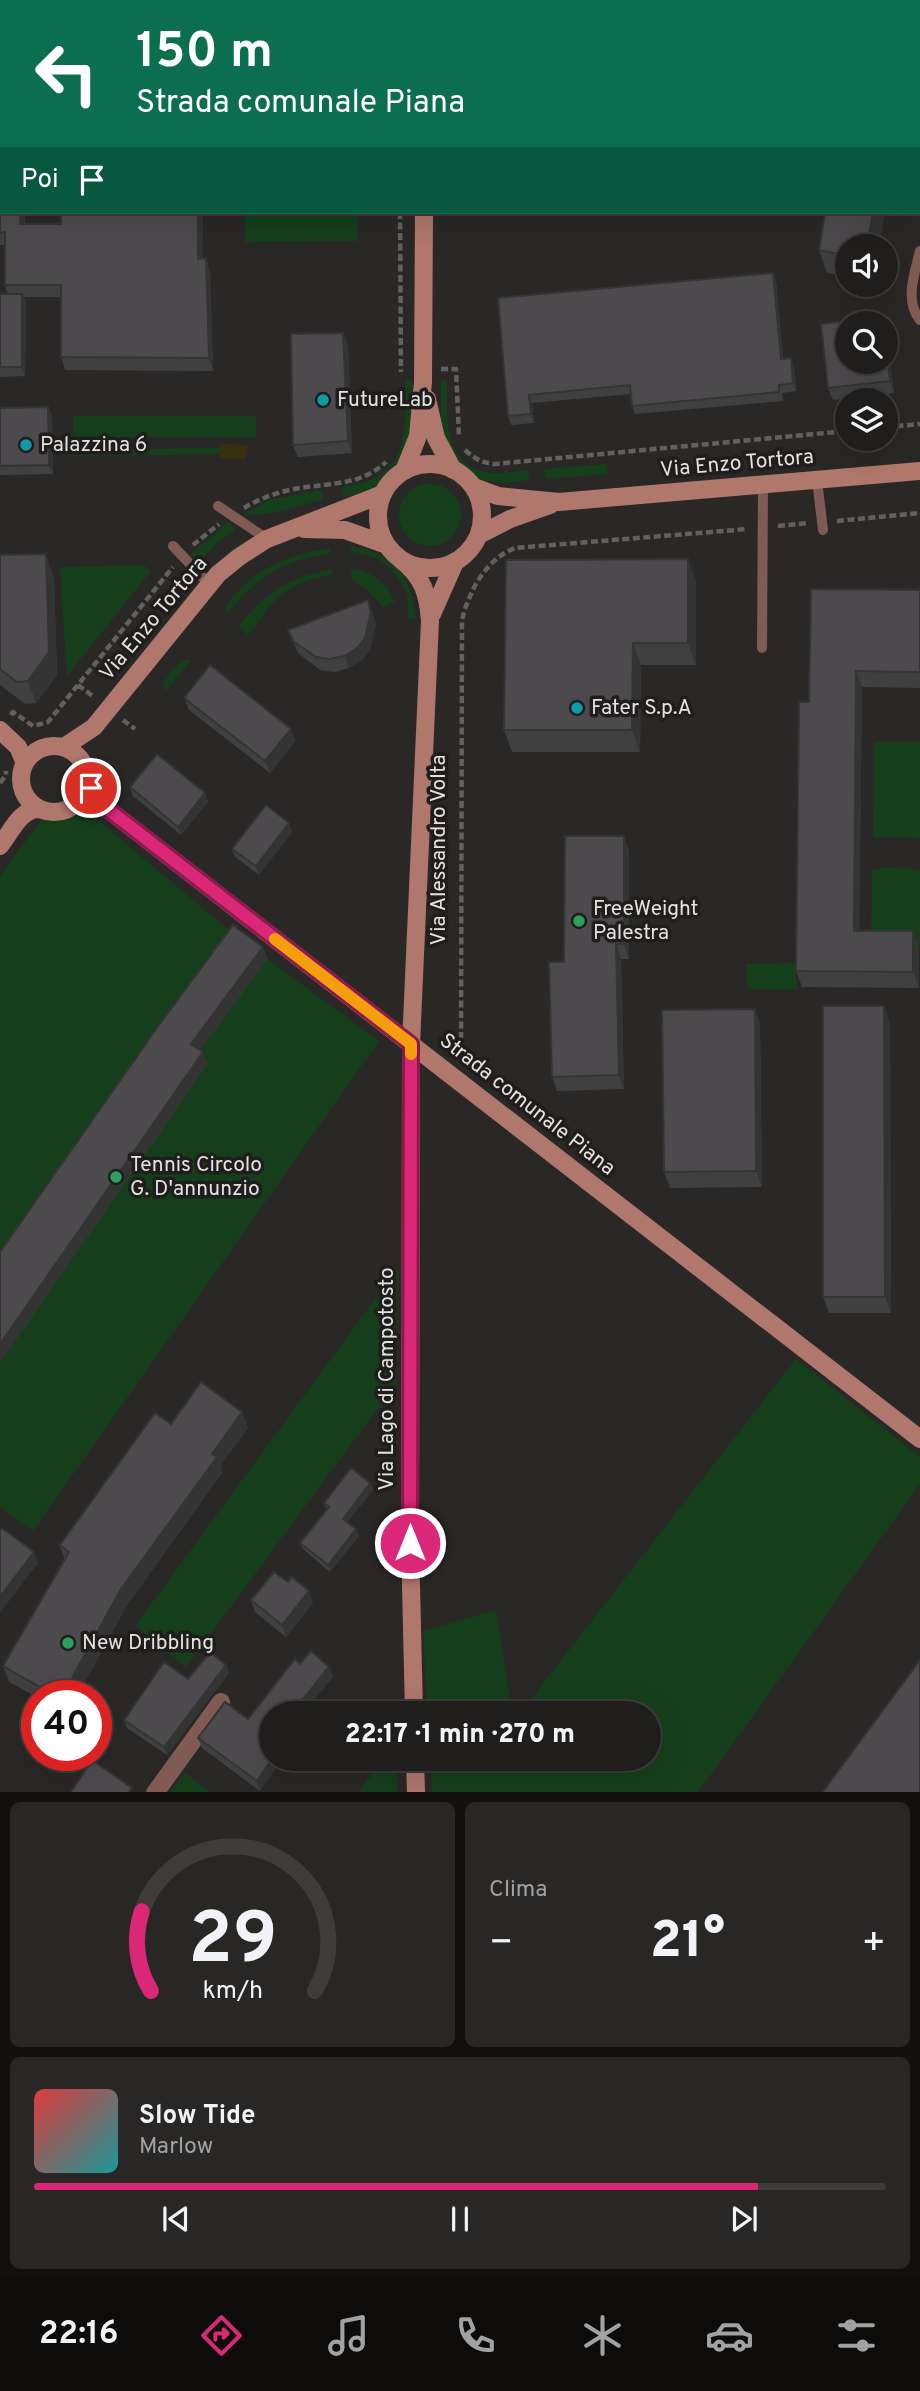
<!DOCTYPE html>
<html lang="it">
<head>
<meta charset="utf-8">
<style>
  body { margin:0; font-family:Overpass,sans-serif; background:#282725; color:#f1f3f6; height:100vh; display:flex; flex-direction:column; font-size:26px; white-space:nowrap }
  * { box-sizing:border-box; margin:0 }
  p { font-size:23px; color:#a2a2a3 }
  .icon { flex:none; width:38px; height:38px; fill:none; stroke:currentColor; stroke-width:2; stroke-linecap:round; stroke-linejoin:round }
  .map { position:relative; height:1792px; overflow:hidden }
  .panel { display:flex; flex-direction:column; gap:10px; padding:10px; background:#12100f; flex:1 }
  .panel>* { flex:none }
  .guide { position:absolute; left:0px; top:0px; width:920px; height:214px; box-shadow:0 7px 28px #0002,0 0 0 2px #3d3c3b; background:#0b6e4f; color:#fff; overflow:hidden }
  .fabs { position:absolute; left:835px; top:234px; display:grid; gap:14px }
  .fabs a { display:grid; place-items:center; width:63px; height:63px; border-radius:50%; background:#201e1c; box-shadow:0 7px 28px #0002,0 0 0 2px #3d3c3b; font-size:35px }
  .speed { position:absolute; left:21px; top:1680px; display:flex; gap:14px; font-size:35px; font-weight:700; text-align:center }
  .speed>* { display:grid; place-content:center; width:91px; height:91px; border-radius:50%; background:#201e1c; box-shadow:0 7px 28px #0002,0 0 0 2px #3d3c3b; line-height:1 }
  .speed .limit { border:10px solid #d22; background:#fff; color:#111 }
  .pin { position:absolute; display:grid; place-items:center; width:60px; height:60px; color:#fff; margin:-30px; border:4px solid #fff; border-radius:50%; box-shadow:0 2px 7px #0007 }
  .me { position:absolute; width:77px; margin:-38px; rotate:0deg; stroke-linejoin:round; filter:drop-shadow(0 0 5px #0008) }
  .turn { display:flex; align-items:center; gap:24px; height:147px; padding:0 21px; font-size:32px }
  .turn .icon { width:91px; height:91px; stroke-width:2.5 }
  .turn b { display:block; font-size:49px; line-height:60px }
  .then { display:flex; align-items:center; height:66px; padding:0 21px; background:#0003; gap:14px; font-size:26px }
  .big { font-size:52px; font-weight:800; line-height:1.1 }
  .panel .widget { flex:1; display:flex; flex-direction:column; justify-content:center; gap:10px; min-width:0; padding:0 24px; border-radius:10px; background:#282725 }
  .panel .dial { align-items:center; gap:0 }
  .dial svg { height:182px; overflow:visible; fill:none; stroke:#3d3c3b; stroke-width:7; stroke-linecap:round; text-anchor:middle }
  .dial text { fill:#f1f3f6; stroke:none }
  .song { display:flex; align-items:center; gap:21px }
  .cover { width:84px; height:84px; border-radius:10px; background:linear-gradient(135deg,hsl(0 70% 55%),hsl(180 70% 35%)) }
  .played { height:7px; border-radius:4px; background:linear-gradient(90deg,#db2777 85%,#3d3c3b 85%) }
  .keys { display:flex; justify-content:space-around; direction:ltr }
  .heat { display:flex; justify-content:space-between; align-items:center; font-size:38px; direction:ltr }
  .panel .tiles { flex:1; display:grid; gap:10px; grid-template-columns:1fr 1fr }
  .widget:last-child { grid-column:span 2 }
  .trip { position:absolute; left:259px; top:1701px; width:402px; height:70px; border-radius:35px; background:#201e1c; box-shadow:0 7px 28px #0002,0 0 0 2px #3d3c3b; font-weight:800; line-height:70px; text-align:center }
  .menu { display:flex; height:112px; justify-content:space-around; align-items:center; background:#0d0c0b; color:#a2a2a3 }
  .menu .icon { width:49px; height:49px }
  .menu .on { color:#db2777 }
  .menu b { font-size:32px; color:#f1f3f6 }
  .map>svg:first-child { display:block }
</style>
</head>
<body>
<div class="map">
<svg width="920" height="1793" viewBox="0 0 920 1793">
  <rect width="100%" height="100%" fill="#2a2826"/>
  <path fill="#153f1b" d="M244 0H357V2H245Z
    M245 212H357V241L245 242Z
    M405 380H412V430L396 470 371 490 343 497 342 487C411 478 405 436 405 380Z
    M441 380H447C447 414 442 461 484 472 498 475 514 471 528 470L529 480C514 482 495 485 480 479 439 463 440 416 441 380Z
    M73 416H256V437H73Z
    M219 448V454L73 456V450Z
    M606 464 607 474 546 479 544 469Z
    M399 515a31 31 0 1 1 62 0a31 31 0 1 1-62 0Z
    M322 490 323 500C298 504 269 519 245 513L269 500Z
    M228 522 236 530 217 543 198 562 190 555Z
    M350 546C393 552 412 576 416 619H409L407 598 408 597C397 570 381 555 351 552Z
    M330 548V553C279 563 260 574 227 614L225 607C250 571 287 554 330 548Z
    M144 565 151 571 67 676 60 567Z
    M332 569V575C283 584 277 596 248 635L238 626C269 591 285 579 332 569Z
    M351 569C372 571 386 582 395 602L383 607 367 589 351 579Z
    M186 660H191L166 691 163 687C165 677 177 663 186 660Z
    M874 742H920V838L873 837Z
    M79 813 89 820 93 816 237 937 379 1041 33 1531 0 1507V876L42 819H64Z
    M904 867 920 871V947H871L872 869Z
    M795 963 797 990 750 989 747 984 746 964Z
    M398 1268 396 1398 378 1408 186 1667 135 1626Z
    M796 1359 920 1457V1484L698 1792H432L430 1759H649V1713H520Z
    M496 1610 512 1713H427L423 1631Z
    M383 1759H396L397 1792H359Z
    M185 1773 211 1792H170Z"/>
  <path fill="#382f0f" d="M219 444 247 445 246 459 219 458Z"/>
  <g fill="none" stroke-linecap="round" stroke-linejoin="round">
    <path stroke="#62615f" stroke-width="4.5" stroke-dasharray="7 3.5" stroke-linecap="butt" d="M399 0V2
      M400 212 401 372
      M441 369H456L459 436
      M886 427 920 424
      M465 450C475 459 482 463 495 464L847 431
      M244 508C260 498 281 491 300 488 331 483 362 485 386 462
      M837 521 920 513
      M778 526 808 523
      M193 545 219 524
      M78 685 94 697
      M11 715 13 712 33 726 48 722 173 567
      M123 720 135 729
      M0 783 6 775V771
      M461 1060 462 620C469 591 486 559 515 548L748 529"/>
    <path stroke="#7f5b54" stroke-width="10" d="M920 251C915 272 904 301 920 320
      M817 480 823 530
      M218 506 267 539
      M173 546 209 584
      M762 648 763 485"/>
    <path stroke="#7f5b54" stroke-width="18" d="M155 1793 221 1702"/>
    <path stroke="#b0776c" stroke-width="18" d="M425 2V0
      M427 399 436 438 453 470
      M378 516a52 52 0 1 1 104 0a52 52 0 1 1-104 0Z
      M404 471 418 436 423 382 424 212
      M474 487 498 496 559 502 920 471
      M304 529 345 530 387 545
      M479 535 510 519 550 505
      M401 560C423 577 428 594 430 621L411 1044 410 1543 414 1713
      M432 614 455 562
      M0 730 18 747 25 763
      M21 779a33 33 0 1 1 66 0a33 33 0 1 1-66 0Z
      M64 747 94 727 218 574 239 557 267 539 383 494
      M87 780 105 807 920 1439
      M0 846C11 832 20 809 39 809
      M415 1759 416 1793"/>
  </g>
  <path fill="#414041" d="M0 29H2V115H0Z
    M0 159 25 224H61V212H203L202 259 206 258 210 271 213 371 65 370 61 357V297H23L26 303 25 376 0 377V294H8L5 285V245H0Z
    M847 247V279L846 276 827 273 819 250Z
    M776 281 783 359 791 358 794 366 796 391 782 393 783 401 635 414 632 406 631 394 532 403 534 423 511 425 508 416 498 298Z
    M849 285H872L871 291 850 287Z
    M845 321 847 327V362L891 369 894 393 833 400 828 388Z
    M343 333 348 346 352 453 298 457 293 445Z
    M48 407 52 416 53 474 0 475V408Z
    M0 555 54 577 57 675 36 703 25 704 0 685Z
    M696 581V665H641L640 752H512L504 730Z
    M920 590V688L862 687 859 931 919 947V988L802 987 796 971 809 702Z
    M368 600 376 624 370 650 362 660 349 668 334 672 320 670 298 653 288 630Z
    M184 698 295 741 270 773 189 710Z
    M130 787 205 793 208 802 181 835 133 796Z
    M289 823 292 832 259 875 235 857 232 849Z
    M629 850V959H621L624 1089 557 1091 552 1077 564 962Z
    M755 1009 760 1025 762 1187 670 1188 664 1172Z
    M890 1022 891 1313H829L823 1297Z
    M242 1412 248 1428 220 1466 222 1473 127 1605 77 1696H37V1697L9 1682 3 1666 65 1560 60 1545 171 1424Z
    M370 1483 373 1490 347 1522 356 1529 359 1536 330 1572 303 1549 300 1543 327 1510 324 1503Z
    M251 1600 313 1603 286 1637 255 1612Z
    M300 1664 329 1667 333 1677 303 1713H271L260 1791 202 1748 198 1738 248 1719Z
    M226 1665 229 1673 167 1755 127 1728 124 1720 188 1679Z"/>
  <path fill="#353435" d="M20 212H25V236L20 224Z
    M198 212H203L202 271 198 259Z
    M873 212H885L879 247H867Z
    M206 258 210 271 213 371 209 358Z
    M773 273 776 281 784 367 781 359Z
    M22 294 26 303 25 376 22 367Z
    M343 333 348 346 352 453 348 441Z
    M887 357 891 369 894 393 890 381Z
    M791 358 794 366 796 391 793 383Z
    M529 395 532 403 534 423 531 414Z
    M48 407 52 416 53 474 49 465Z
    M46 554 54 577 57 675 36 703 28 681Z
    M688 559 696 581V665L688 643Z
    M368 600 376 624 370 650 362 660 349 668 345 656Z
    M633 643 641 665 640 752 632 730Z
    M856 671 862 687 859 947 854 931Z
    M291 729 295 741 270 773 265 761Z
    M205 793 208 802 181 835 178 827Z
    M289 823 292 832 259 875 256 866Z
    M624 836 629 850V959L624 944Z
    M913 931 919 947V988L913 972Z
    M616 944 621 959 624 1089 619 1075Z
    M263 947 268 959 196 1056 191 1044Z
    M884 1006 890 1022 891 1313 885 1297Z
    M755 1009 760 1025 762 1187 756 1171Z
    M203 1052 208 1064 0 1363V1344Z
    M242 1412 248 1428 220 1466 222 1473 127 1605 77 1696H62L121 1589 212 1454Z
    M370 1483 373 1490 345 1525 343 1519Z
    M356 1529 359 1536 330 1572 328 1565Z
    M34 1552 38 1563 0 1613V1597Z
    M309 1591 313 1603 286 1637 282 1625Z
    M226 1665 229 1673 167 1755 164 1747Z
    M329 1667 333 1677 303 1713H292Z
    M272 1759H283L260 1791 257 1781Z"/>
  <path fill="#4c4a4c" stroke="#353435" stroke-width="2" d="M6 0H144V2H6Z
    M543 0H801V2H543Z
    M0 29H2V102H0Z
    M0 159H2V212H20V224H61V212H198V259L206 258 209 358 61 357V285H5V232L0 233Z
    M825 212H873L867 247H847V266L842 265 844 255 819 250Z
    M773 273 781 359 791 358 793 383 779 385V392L632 406 630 385 529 395 531 414 508 416 498 298Z
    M0 294H22V367H0Z
    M845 321 847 340V362H886V357H887L890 381 828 388 821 324Z
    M343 333 348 441 293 445 291 334Z
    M48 407 49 465 0 466V408Z
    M46 554 49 652 28 681 17 682 0 669V555Z
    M688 559V643H633L632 730H504L506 560Z
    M811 589 920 590V672L856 671 854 931H913V972L796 971 799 702H809Z
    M368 600 371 612 365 638 357 648 345 656 329 659 316 657 293 641 288 630Z
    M210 665 291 729 265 761 184 698Z
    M157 754 205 793 178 827 130 787Z
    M266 805 289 823 256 866 232 849Z
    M565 836H624V944H616L619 1075 552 1077 549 962H564Z
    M233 925 263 947 191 1044 203 1052 0 1344V1252L159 1025Z
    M823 1006H884L885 1297H823Z
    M755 1009 756 1171 664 1172 662 1010Z
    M201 1382 242 1412 212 1454 217 1457 121 1589 62 1696H56L3 1666 69 1552 60 1545 155 1413 171 1424Z
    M351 1468 370 1483 343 1519 356 1529 328 1565 300 1543 329 1507 324 1503Z
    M2 1528 34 1552 0 1597V1530Z
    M274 1572 288 1582 292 1577 309 1591 282 1625 251 1600Z
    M311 1651 329 1667 292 1713H271V1759H272L257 1781 198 1738 225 1702 248 1719 295 1659 300 1664Z
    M210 1652 226 1665 164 1747 124 1720 164 1662 188 1679Z
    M920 1660V1793H822Z
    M92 1760 132 1788 128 1793H70Z"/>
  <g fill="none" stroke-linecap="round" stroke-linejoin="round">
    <g stroke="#8e194d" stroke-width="18">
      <path id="route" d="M91 788 105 807 411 1044 410 1543"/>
    </g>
    <use href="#route" stroke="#db2777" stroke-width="12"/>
    <path stroke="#f59e0b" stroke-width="12" d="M275 939 411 1044V1054"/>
  </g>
  <g fill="#0f9aa8" stroke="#201e1d" stroke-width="2.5">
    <circle cx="323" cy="400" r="7"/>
    <circle cx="26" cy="445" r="7"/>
    <circle cx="577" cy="708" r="7"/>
  </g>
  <g fill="#2e9e5b" stroke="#201e1d" stroke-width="2.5">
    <circle cx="579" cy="921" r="7"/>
    <circle cx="116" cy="1177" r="7"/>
    <circle cx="68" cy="1643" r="7"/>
  </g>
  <g text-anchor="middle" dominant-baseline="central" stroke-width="7" stroke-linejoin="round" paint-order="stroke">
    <g font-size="21" fill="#e3e2e1" stroke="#201e1d" text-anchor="start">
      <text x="337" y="400">FutureLab</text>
      <text x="40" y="445">Palazzina 6</text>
      <text x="591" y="708">Fater S.p.A</text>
      <text x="593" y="909">FreeWeight<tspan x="593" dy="24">Palestra</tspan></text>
      <text x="130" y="1165">Tennis Circolo<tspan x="130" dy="24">G. D'annunzio</tspan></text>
      <text x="82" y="1643">New Dribbling</text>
    </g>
    <g font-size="21" fill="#e3e2e1" stroke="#201e1d">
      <text transform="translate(737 464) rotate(-5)">Via Enzo Tortora</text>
      <text transform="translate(154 619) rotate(-50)">Via Enzo Tortora</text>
      <text transform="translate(439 850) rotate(-90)">Via Alessandro Volta</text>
      <text transform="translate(527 1105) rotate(38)">Strada comunale Piana</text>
      <text transform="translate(387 1379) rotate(-90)">Via Lago di Campotosto</text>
    </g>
  </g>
</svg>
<div class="fabs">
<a><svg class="icon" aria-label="sound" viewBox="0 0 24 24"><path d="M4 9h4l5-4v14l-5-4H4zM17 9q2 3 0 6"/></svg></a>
<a><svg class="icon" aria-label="search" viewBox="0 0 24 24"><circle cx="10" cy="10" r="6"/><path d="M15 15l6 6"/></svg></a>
<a><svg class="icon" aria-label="layers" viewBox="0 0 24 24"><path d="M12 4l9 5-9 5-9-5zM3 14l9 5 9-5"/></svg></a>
</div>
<div class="speed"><div class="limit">40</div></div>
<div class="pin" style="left:91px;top:788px;background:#d93025"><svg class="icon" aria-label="arrive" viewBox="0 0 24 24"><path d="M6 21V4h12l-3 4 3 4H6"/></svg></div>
<svg class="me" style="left:410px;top:1543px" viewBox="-20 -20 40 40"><circle r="17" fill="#db2777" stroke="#fff" stroke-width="3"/><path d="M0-11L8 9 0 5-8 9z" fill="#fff"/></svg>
<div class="trip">22:17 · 1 min · 270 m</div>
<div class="guide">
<div class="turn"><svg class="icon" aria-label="left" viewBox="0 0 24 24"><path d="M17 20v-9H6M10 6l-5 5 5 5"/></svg><div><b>150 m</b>Strada comunale Piana</div></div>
<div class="then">Poi<svg class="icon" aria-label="arrive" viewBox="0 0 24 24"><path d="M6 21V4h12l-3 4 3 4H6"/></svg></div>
</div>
</div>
<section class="panel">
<div class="tiles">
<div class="widget dial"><svg viewBox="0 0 100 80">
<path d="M14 69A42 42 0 1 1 86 69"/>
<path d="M14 69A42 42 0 0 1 10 34" stroke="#db2777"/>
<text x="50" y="56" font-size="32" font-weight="700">29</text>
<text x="50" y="72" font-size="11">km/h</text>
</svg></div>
<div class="widget"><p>Clima</p>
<div class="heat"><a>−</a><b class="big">21°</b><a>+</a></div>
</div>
<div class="widget">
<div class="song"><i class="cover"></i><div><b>Slow Tide</b><p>Marlow</p></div></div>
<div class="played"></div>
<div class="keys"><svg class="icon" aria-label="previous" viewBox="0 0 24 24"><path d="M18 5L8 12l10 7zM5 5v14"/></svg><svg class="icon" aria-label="pause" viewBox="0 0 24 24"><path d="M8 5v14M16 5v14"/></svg><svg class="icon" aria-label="next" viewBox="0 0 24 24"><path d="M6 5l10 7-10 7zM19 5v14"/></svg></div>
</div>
</div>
</section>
<nav class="menu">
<b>22:16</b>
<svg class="icon on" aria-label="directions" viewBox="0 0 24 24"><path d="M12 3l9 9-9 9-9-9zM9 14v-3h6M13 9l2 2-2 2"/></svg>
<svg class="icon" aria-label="music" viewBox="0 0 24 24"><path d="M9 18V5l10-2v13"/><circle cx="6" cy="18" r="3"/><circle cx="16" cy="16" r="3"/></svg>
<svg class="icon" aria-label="phone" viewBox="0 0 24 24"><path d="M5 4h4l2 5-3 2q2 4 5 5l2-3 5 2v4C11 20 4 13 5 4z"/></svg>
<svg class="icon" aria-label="climate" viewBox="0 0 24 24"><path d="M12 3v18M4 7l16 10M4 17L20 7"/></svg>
<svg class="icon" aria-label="car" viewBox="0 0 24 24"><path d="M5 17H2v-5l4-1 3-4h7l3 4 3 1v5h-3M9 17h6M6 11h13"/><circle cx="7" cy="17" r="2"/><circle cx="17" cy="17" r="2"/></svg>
<svg class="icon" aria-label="filters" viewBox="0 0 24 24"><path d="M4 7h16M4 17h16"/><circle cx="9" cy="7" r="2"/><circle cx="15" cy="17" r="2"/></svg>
</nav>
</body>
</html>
